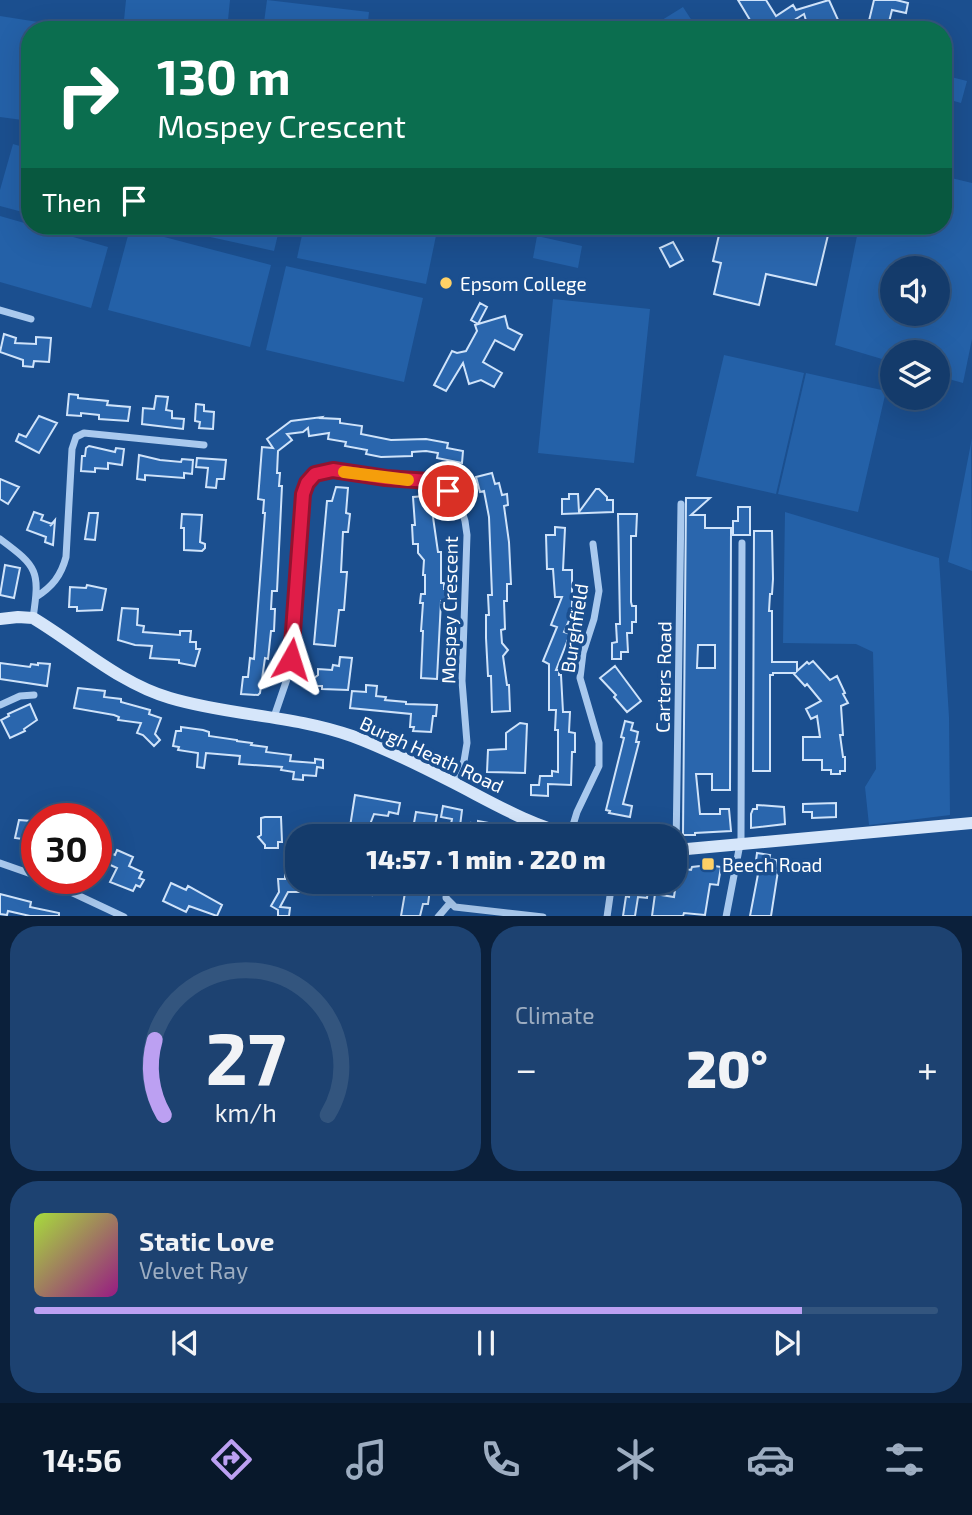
<!DOCTYPE html>
<html lang="en">
<head>
<meta charset="utf-8">
<style>
  body { margin:0; font-family:"Exo 2",sans-serif; background:#1d4271; color:#f1f3f6; height:100vh; display:flex; flex-direction:column; font-size:26px; white-space:nowrap }
  * { box-sizing:border-box; margin:0 }
  p { font-size:23px; color:#9dadc1 }
  .icon { flex:none; width:38px; height:38px; fill:none; stroke:currentColor; stroke-width:2; stroke-linecap:round; stroke-linejoin:round }
  .map { position:relative; height:916px; overflow:hidden }
  .details { display:flex; flex-direction:column; gap:10px; padding:10px; background:#0b203b; flex:1 }
  .details>* { flex:none }
  .hud { position:absolute; left:21px; top:21px; width:931px; height:214px; border-radius:28px; box-shadow:0 7px 28px #0002,0 0 0 2px #33557e; background:#0b6e4f; color:#fff; overflow:hidden }
  .tools { position:absolute; left:880px; top:256px; display:grid; gap:14px }
  .tools a { display:grid; place-items:center; width:70px; height:70px; border-radius:50%; background:#143b6b; box-shadow:0 7px 28px #0002,0 0 0 2px #33557e; font-size:35px }
  .speed { position:absolute; left:21px; top:803px; display:flex; gap:14px; font-size:35px; font-weight:700; text-align:center }
  .speed>* { display:grid; place-content:center; width:91px; height:91px; border-radius:50%; background:#143b6b; box-shadow:0 7px 28px #0002,0 0 0 2px #33557e; line-height:1 }
  .speed .limit { border:10px solid #d22; background:#fff; color:#111 }
  .pin { position:absolute; display:grid; place-items:center; width:60px; height:60px; color:#fff; margin:-30px; border:4px solid #fff; border-radius:50%; box-shadow:0 2px 7px #0007 }
  .me { position:absolute; width:77px; margin:-38px; rotate:6deg; stroke-linejoin:round; filter:drop-shadow(0 0 5px #0008) }
  .turn { display:flex; align-items:center; gap:24px; height:147px; padding:0 21px; font-size:32px }
  .turn .icon { width:91px; height:91px; stroke-width:2.5 }
  .turn b { display:block; font-size:49px; line-height:60px }
  .then { display:flex; align-items:center; height:66px; padding:0 21px; background:#0003; gap:14px; font-size:26px }
  .big { font-size:52px; font-weight:800; line-height:1.1 }
  .details .tile { flex:1; display:flex; flex-direction:column; justify-content:center; gap:10px; min-width:0; padding:0 24px; border-radius:28px; background:#1d4271 }
  .details .dial { align-items:center; gap:0 }
  .dial svg { height:182px; overflow:visible; fill:none; stroke:#33557e; stroke-width:7; stroke-linecap:round; text-anchor:middle }
  .dial text { fill:#f1f3f6; stroke:none }
  .song { display:flex; align-items:center; gap:21px }
  .cover { width:84px; height:84px; border-radius:10px; background:linear-gradient(135deg,hsl(80 70% 55%),hsl(310 70% 35%)) }
  .played { height:7px; border-radius:4px; background:linear-gradient(90deg,#bca0f2 85%,#33557e 85%) }
  .keys { display:flex; justify-content:space-around; direction:ltr }
  .heat { display:flex; justify-content:space-between; align-items:center; font-size:38px; direction:ltr }
  .details .tiles { flex:1; display:grid; gap:10px; grid-template-columns:1fr 1fr }
  .tile:last-child { grid-column:span 2 }
  .trip { position:absolute; left:285px; top:824px; width:402px; height:70px; border-radius:28px; background:#143b6b; box-shadow:0 7px 28px #0002,0 0 0 2px #33557e; font-weight:800; line-height:70px; text-align:center }
  .dock { display:flex; height:112px; justify-content:space-around; align-items:center; background:#08182b; color:#9dadc1 }
  .dock .icon { width:49px; height:49px }
  .dock .active { color:#bca0f2 }
  .dock b { font-size:32px; color:#f1f3f6 }
  .map>svg:first-child { display:block }
</style>
</head>
<body>
<div class="map">
<svg width="972" height="917" viewBox="0 0 972 917">
  <rect width="100%" height="100%" fill="#1b4f8f"/>
  <path fill="#2461a8" fill-rule="evenodd" d="M126 0H230L227 30H123Z
    M267 0 369 12 367 30H263Z
    M683 7 698 30H646Z
    M0 16 89 30H30V121L0 117Z
    M943 75 967 81 961 103 943 98Z
    M13 144 30 149V214L0 206V190Z
    M943 176 972 183V339L963 383 938 376V352H892V362L835 345 859 226H943ZM892 268H938V313H892Z
    M0 216 108 247 91 308 0 282Z
    M160 226H280L274 251Z
    M304 226H438L426 284 297 258Z
    M130 228 271 265 250 347 108 310Z
    M537 236 582 246 578 268 533 258Z
    M286 266 423 298 404 382 266 350Z
    M553 299 650 309 634 463 538 453Z
    M724 355 804 373 776 494 696 476Z
    M806 373 886 391 858 512 778 494Z
    M972 438 971 450 972 571 948 562Z
    M785 512 939 558 949 717 950 815 869 825 865 787 876 769 873 652 856 644 783 643Z"/>
  <path fill="#2a66ad" stroke="#cfe3fa" stroke-width="2" fill-rule="evenodd" d="M738 0H766L776 16 793 5 796 10 829 0 839 22 835 21 847 30H824L823 27 809 30 804 14 788 24 792 30H756Z
    M874 0H896L908 3 906 13 892 10 887 30 867 29Z
    M717 226H808L829 231 816 285 766 274 759 305 714 294 721 263 713 261 719 235 715 234Z
    M673 242 683 260 670 267 660 248Z
    M480 303 487 307 478 324 505 316 508 328 522 335 514 350 495 340 483 362 502 373 494 387 481 380 469 384 463 363 446 391 434 385 452 351 457 353 466 351 477 331 475 325 478 324 471 320Z
    M4 334 16 338 15 343 36 344V337L51 338 49 362 34 361 33 367 23 366V360L0 352Z
    M69 394 78 395V398L108 401 107 405 130 407 128 421 99 419V415L81 413V416L67 415Z
    M156 396 168 397 166 410 172 411V418L184 419 183 429 142 424 143 408 154 409Z
    M196 404 204 405V411L214 412 213 429 199 428 200 422 195 421Z
    M39 416 57 423 39 453 16 441 19 434 26 437Z
    M322 417 321 418 340 419V423L362 426 361 434 391 440 426 439 448 443 447 448 463 451 462 463 437 458 438 453 426 451 412 452V456L381 457 366 454 367 450 345 446 346 442 328 439 329 433 309 436 308 428 303 432 287 434 292 440 278 451 277 473H280L279 486H282L277 591H272L271 609H275L274 631H271L268 659 265 658 260 693 258 695 241 694 243 677H248L250 658 254 659 265 513H263L264 500 258 499 262 447 273 448 267 439 291 421Z
    M89 446 115 452 116 448 124 449 122 465 108 463V469L95 468V472L81 471 82 456H85L86 448Z
    M139 455 160 460 181 462 182 459 193 460 192 474 184 473V478L145 475V480L137 479Z
    M197 458 226 460 224 479H217L216 488 206 487 208 468 196 467Z
    M492 473 495 484 499 483 502 495 507 494 508 505 504 506 509 542 511 584H507V601H504L505 629 501 630 502 643 508 650 503 656 507 685H509L510 711 492 712 491 676H488L486 638V615H489L488 595H492L489 517 484 491 480 492 476 477Z
    M0 479 19 487 8 504 0 499Z
    M336 487 348 488 346 513 350 514 348 532H343L341 572H347L344 610H339L335 646 314 644 327 501H332Z
    M596 489H599L607 497V500H613V512L562 514V499H569V494H578L579 512Z
    M425 496 428 510H432L438 552H441V583H444V589H446L445 601H441L437 679 421 678 423 631H421L423 603H420L421 594H425V575H423L424 560 418 553V544H413L412 525H415L413 497Z
    M686 498H710L691 515H705V528H731L730 790H712V774H696L700 814H720V809H729L731 831 695 833V835H683ZM698 645H715V668H697Z
    M738 507H750V535H733V521H738Z
    M34 512 43 515 41 520 52 524 50 526 55 520 53 545 45 542 46 537 27 530Z
    M89 513H98L95 540 85 539Z
    M182 514 202 515 200 542 205 544V548L202 551 184 550V528H181Z
    M618 514H637L636 536H631V602L632 606H636V622H632V633H627L628 652H621V659H612V643L617 642 616 624H620Z
    M555 527 565 528 563 570H572V614L564 632 570 634 556 670H559V675H561L563 712H570L569 732 575 733V752H572L571 785 548 784V796L531 795V785H539L540 776H552V771L558 772V730H555L556 710H549V664L543 661 557 627 551 625 562 597H555L553 569H547L546 535H555Z
    M754 531H772L773 579 772 594H770L769 611H772V662H797V671L807 662 809 664 813 661 830 680 837 676 845 693 843 694 848 703 841 706 843 735H840L843 757H845V771H840V774H831V770H822V760H803V737H820L817 716 811 719 806 709 821 701 807 684 805 686 794 674 795 673H773V675H770V771H753Z
    M5 565 20 568 14 598 0 595Z
    M87 585 106 589 102 610 77 611V607H69L70 587 86 588Z
    M122 608 138 609 137 625 144 626 143 632 180 635V631H191L190 642H196V649H200L195 666 179 663V660L150 658 152 646 135 645 118 640Z
    M340 657 352 658 348 690 322 689V686H316L313 679 318 675V669L332 670 333 665 339 666Z
    M0 663 30 667 31 664 38 665V663L50 664 47 686 0 679Z
    M615 666 641 701 627 712 614 697 616 695 600 678Z
    M366 685 377 686 376 696 386 697 385 700 406 702V704L437 705 436 716H433L431 732 413 731 414 727H410L411 714 350 708 352 691 366 692Z
    M78 688 105 691 104 697 121 699V702L150 710 149 714 161 718 155 734 160 740 154 746 143 735 137 733 141 723 118 720 119 717 114 715 74 708Z
    M30 704 37 720 24 729 25 731 10 738 1 720 9 716 8 714Z
    M625 721 633 723 631 730 638 732 636 742H639L623 804 632 806 630 817 609 813 610 811 606 810 624 738 621 737Z
    M520 723 527 724 525 773 487 772 488 750 506 749V733Z
    M181 727 203 730 209 732V736L237 740V741L252 743 251 745 267 747 266 752 291 755 290 761 315 763V759L323 760V768L317 767 316 776 303 775V780L293 779 294 772 281 770 282 767 239 764 240 756 206 753 204 768 197 767 198 753 178 750 179 747 173 746 176 731H181Z
    M355 795 400 803 398 814 389 812 388 816 374 814 369 827 360 830V834L349 833Z
    M836 803V817L812 818V812H803V804Z
    M757 805 784 807 785 824 751 828V814L753 809H757Z
    M443 806 462 810 460 826 451 824 452 819 441 817Z
    M416 812 437 815 433 836H416L418 824 414 823Z
    M265 817H281L282 842H278V848H265V845L258 837 261 835V818Z
    M19 820 31 821 30 840 15 838Z
    M478 821 489 823 486 836H469L471 823 478 824Z
    M117 850 133 857 129 866 142 872 139 878 144 880 140 887 136 885 133 891 110 882 117 868 106 863 110 853 115 855Z
    M757 853 770 855 769 859 777 860 775 870 778 871 771 916H750L759 869 755 868Z
    M709 865 721 867 718 885 710 884 705 915 684 913 683 916H652L655 894 674 897 678 868 691 870 692 867Z
    M285 873H298V882H304V892H288L280 907 290 908 289 916H278V910L271 906 279 892 278 879H285Z
    M347 882H374L372 895 346 891Z
    M413 882H431L428 904H423L420 916H401L406 887 412 888Z
    M453 882H483L482 891 477 893 453 888Z
    M638 882H649L647 898 638 897 635 916H623L626 896 629 897 630 890 637 891Z
    M171 883 186 890 188 886 222 905 217 916 189 906 186 912 163 901Z
    M0 894 31 902 30 907 59 913V916H30L8 911 7 915 0 914Z"/>
  <g fill="none" stroke-linecap="round" stroke-linejoin="round">
    <path stroke="#a9c9ee" stroke-width="7" d="M0 310 31 319
      M0 539C38 567 40 571 33 618
      M36 597C52 587 61 576 66 557L72 449 76 437 84 433 204 445
      M0 705 20 696 34 695
      M274 717 287 679 291 659 303 494 307 483 315 474 323 471 386 478 429 481 448 491 460 505 465 521 467 535 462 681 467 743 464 761 454 783
      M570 835 577 812 599 766V743L580 678 583 653 594 619 599 591 593 544
      M676 850 681 504
      M0 863 37 876
      M41 878 124 917
      M447 882 446 898 455 907 543 917
      M438 917 450 903
      M607 917 612 882
      M726 917 741 839 742 543"/>
    <path stroke="#d6e6fa" stroke-width="12" d="M0 619 18 617 33 618C78 645 119 683 170 698 230 716 293 715 352 736 387 749 421 766 454 783 493 803 531 826 575 836
      M676 850 972 823"/>
  </g>
  <g fill="none" stroke-linecap="round" stroke-linejoin="round">
    <g stroke="#92132f" stroke-width="18">
      <path id="route" d="M291 659 303 494 307 483 315 474 333 470 386 478 429 481 448 491"/>
    </g>
    <use href="#route" stroke="#e11d48" stroke-width="12"/>
    <path stroke="#f59e0b" stroke-width="12" d="M344 472 408 480"/>
  </g>
  <g fill="#ffd166" stroke="#1b4f8f" stroke-width="2.5">
    <circle cx="446" cy="283" r="7"/>
    <rect x="701" y="857" width="14" height="14" rx="3.5"/>
  </g>
  <g text-anchor="middle" dominant-baseline="central" stroke-width="7" stroke-linejoin="round" paint-order="stroke">
    <g font-size="19" fill="#fff" stroke="#1b4f8f" text-anchor="start">
      <text x="460" y="283">Epsom College</text>
      <text x="722" y="864">Beech Road</text>
    </g>
    <g font-size="19" fill="#fff" stroke="#1b4f8f">
      <text transform="translate(449 610) rotate(-89)">Mospey Crescent</text>
      <text transform="translate(574 628) rotate(-81)">Burghfield</text>
      <text transform="translate(663 677) rotate(-89)">Carters Road</text>
      <text transform="translate(432 754) rotate(25)">Burgh Heath Road</text>
    </g>
  </g>
</svg>
<div class="tools">
<a><svg class="icon" aria-label="sound" viewBox="0 0 24 24"><path d="M4 9h4l5-4v14l-5-4H4zM17 9q2 3 0 6"/></svg></a>
<a><svg class="icon" aria-label="layers" viewBox="0 0 24 24"><path d="M12 4l9 5-9 5-9-5zM3 14l9 5 9-5"/></svg></a>
</div>
<div class="speed"><div class="limit">30</div></div>
<div class="pin" style="left:448px;top:491px;background:#d93025"><svg class="icon" aria-label="arrive" viewBox="0 0 24 24"><path d="M6 21V4h12l-3 4 3 4H6"/></svg></div>
<svg class="me" style="left:291px;top:659px" viewBox="-20 -20 40 40"><path d="M0-17L14 15 0 8-14 15z" fill="#e11d48" stroke="#fff" stroke-width="4"/></svg>
<div class="trip">14:57 · 1 min · 220 m</div>
<div class="hud">
<div class="turn"><svg class="icon" aria-label="right" viewBox="0 0 24 24"><path d="M7 20v-9h11M14 6l5 5-5 5"/></svg><div><b>130 m</b>Mospey Crescent</div></div>
<div class="then">Then<svg class="icon" aria-label="arrive" viewBox="0 0 24 24"><path d="M6 21V4h12l-3 4 3 4H6"/></svg></div>
</div>
</div>
<section class="details">
<div class="tiles">
<div class="tile dial"><svg viewBox="0 0 100 80">
<path d="M14 69A42 42 0 1 1 86 69"/>
<path d="M14 69A42 42 0 0 1 10 36" stroke="#bca0f2"/>
<text x="50" y="56" font-size="32" font-weight="700">27</text>
<text x="50" y="72" font-size="11">km/h</text>
</svg></div>
<div class="tile"><p>Climate</p>
<div class="heat"><a>−</a><b class="big">20°</b><a>+</a></div>
</div>
<div class="tile">
<div class="song"><i class="cover"></i><div><b>Static Love</b><p>Velvet Ray</p></div></div>
<div class="played"></div>
<div class="keys"><svg class="icon" aria-label="previous" viewBox="0 0 24 24"><path d="M18 5L8 12l10 7zM5 5v14"/></svg><svg class="icon" aria-label="pause" viewBox="0 0 24 24"><path d="M8 5v14M16 5v14"/></svg><svg class="icon" aria-label="next" viewBox="0 0 24 24"><path d="M6 5l10 7-10 7zM19 5v14"/></svg></div>
</div>
</div>
</section>
<nav class="dock">
<b>14:56</b>
<svg class="icon active" aria-label="directions" viewBox="0 0 24 24"><path d="M12 3l9 9-9 9-9-9zM9 14v-3h6M13 9l2 2-2 2"/></svg>
<svg class="icon" aria-label="music" viewBox="0 0 24 24"><path d="M9 18V5l10-2v13"/><circle cx="6" cy="18" r="3"/><circle cx="16" cy="16" r="3"/></svg>
<svg class="icon" aria-label="phone" viewBox="0 0 24 24"><path d="M5 4h4l2 5-3 2q2 4 5 5l2-3 5 2v4C11 20 4 13 5 4z"/></svg>
<svg class="icon" aria-label="climate" viewBox="0 0 24 24"><path d="M12 3v18M4 7l16 10M4 17L20 7"/></svg>
<svg class="icon" aria-label="car" viewBox="0 0 24 24"><path d="M5 17H2v-5l4-1 3-4h7l3 4 3 1v5h-3M9 17h6M6 11h13"/><circle cx="7" cy="17" r="2"/><circle cx="17" cy="17" r="2"/></svg>
<svg class="icon" aria-label="filters" viewBox="0 0 24 24"><path d="M4 7h16M4 17h16"/><circle cx="9" cy="7" r="2"/><circle cx="15" cy="17" r="2"/></svg>
</nav>
</body>
</html>
